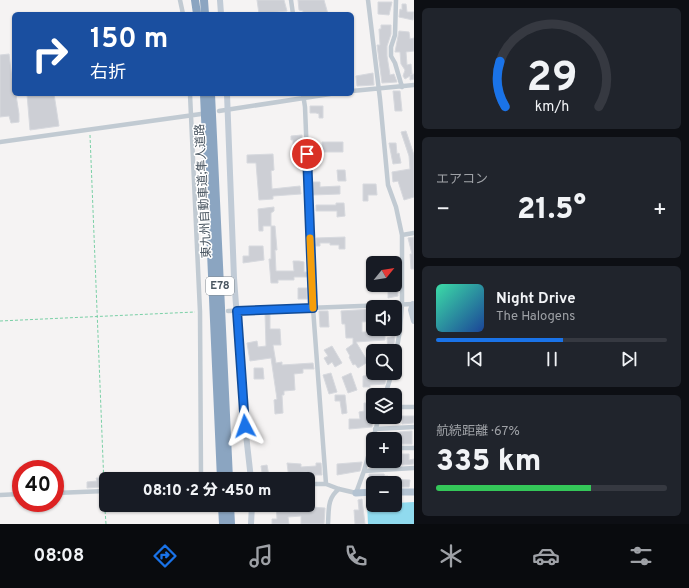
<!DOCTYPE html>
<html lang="ja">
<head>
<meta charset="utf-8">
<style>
  body { margin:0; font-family:Overpass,"Noto Sans JP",sans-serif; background:#20242c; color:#f1f3f6; height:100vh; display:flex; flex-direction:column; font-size:15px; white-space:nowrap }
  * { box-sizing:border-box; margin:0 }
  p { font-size:13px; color:#9ea1a6 }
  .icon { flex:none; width:22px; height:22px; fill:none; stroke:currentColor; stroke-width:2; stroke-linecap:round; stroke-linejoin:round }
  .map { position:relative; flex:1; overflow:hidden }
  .sheet { display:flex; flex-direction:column; gap:8px; padding:8px; background:#0d0f14; width:275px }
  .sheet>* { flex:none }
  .guide { position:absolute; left:12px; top:12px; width:342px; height:84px; border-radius:6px; box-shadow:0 1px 3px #0004; background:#1a4fa0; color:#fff; overflow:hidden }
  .needle { width:26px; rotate:60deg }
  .controls { position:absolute; left:366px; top:256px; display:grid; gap:8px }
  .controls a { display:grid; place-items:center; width:36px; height:36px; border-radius:6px; background:#171b24; box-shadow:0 1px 3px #0004; font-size:20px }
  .speed { position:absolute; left:12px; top:460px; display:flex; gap:8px; font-size:20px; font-weight:700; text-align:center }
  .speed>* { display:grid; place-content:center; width:52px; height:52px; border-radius:50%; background:#171b24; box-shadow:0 1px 3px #0004; line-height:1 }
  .speed .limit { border:6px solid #d22; background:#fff; color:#111 }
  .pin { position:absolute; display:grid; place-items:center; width:34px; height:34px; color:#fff; margin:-17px; border:2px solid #fff; border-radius:50%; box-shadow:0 1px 4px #0007 }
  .me { position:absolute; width:44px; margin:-22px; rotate:356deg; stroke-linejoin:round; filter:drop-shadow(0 0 3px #0008) }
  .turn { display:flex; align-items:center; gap:14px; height:84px; padding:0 12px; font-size:18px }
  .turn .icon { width:52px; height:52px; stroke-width:2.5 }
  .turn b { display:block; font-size:28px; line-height:34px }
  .big { font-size:30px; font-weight:800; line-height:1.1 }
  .sheet .card { flex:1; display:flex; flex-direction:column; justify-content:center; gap:6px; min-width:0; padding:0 14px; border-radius:6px; background:#20242c }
  .sheet .dial { align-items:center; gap:0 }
  .dial svg { height:104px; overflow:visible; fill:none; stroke:#363941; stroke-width:7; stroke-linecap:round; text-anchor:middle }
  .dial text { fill:#f1f3f6; stroke:none }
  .song { display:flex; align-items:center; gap:12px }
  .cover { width:48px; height:48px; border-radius:6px; background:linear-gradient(135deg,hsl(160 70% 55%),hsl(220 70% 35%)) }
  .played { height:4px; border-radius:2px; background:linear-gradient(90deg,#1a73e8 55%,#363941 55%) }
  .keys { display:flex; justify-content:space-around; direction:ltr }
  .heat { display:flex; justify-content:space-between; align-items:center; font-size:22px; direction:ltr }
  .charge { height:6px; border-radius:3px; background:linear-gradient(90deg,#34c759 67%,#363941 0) }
  .trip { position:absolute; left:99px; top:472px; width:216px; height:40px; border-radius:6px; background:#171b24; box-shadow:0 1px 3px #0004; font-weight:800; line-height:40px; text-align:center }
  .tab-bar { display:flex; height:64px; justify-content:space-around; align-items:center; background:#090b0e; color:#9ea1a6 }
  .tab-bar .icon { width:28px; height:28px }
  .tab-bar .on { color:#1a73e8 }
  .tab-bar b { font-size:18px; color:#f1f3f6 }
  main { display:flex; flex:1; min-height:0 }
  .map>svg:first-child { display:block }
</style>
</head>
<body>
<main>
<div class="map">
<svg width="414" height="524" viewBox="0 0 414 524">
  <rect width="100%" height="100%" fill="#f5f3f3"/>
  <path fill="#90daee" d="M414 502V524H368L367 504 395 505V503Z"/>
  <path fill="#cdcfd5" stroke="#d7d9de" d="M257 0H284L287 11 259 14Z
    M298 0H324L328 14H303V11L299 10Z
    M378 2H392L389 15 378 14Z
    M402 4H406L407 12H414L413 20 399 17 400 9 402 10Z
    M381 25H391V34L387 46V56L390 75 394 74 397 82 382 83 377 45H380L379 29H381Z
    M399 31 409 32 410 39 414 38V51L406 52 407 65 411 64 412 74 410 75 414 74V79L410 80V76L405 79 403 76 405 70 401 64 400 52H395Z
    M9 54 14 95H16L19 114V122L11 123 9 116 0 117V55Z
    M373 73 374 85 357 86 356 76Z
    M393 91H400L402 111H395Z
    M27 94H54L59 126 30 130Z
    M310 106H323V118H319V114L316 113H310Z
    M406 131 414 155V197L404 200 398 181 393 182 392 172 410 169 409 156 401 132Z
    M302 135V150H293V140H291V136Z
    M322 142H343V152H322Z
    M389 143H396L397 154 399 153 401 163 393 164Z
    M273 154 274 170 271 171 272 189 300 186 301 194 273 196V199L259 200 256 163H247V155Z
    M337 170H345L346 181H338Z
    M312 182H320V187L340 186V194L312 195Z
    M363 184H376L377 195H368V201H363Z
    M336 203H344L345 216 337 217V211H316V205H336Z
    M274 207V211L271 213V226H263V231H259L258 209Z
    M271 226H275L277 250H275L276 271H294L293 261H299L304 262V272H308V277H294V280H278V283H271L269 259H271Z
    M345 237V249H339V245H330V243H320V246H316V238Z
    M414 237V269H411L410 254H412L408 238Z
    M249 246H263L264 260 243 263V256H249Z
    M397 276 398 296 388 298V285H395V277Z
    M298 288H307V299H298Z
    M373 309V321L362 322V332H385V340L356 342 368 362 358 368 355 364 353 365 349 357 350 356 346 349 353 344V338H346L345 324H342L341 311Z
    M319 311H328L329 327H320Z
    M265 313H270V329H280L281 345H273L276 363 282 362V365L313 363 314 369H303V373L294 374 295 390 284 391V395H282L283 413 275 414 274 400 277 399 271 358 250 361 247 343 257 341 258 347 266 346Z
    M395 336 393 351H388L387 338Z
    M332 346 342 363 335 367 332 362 328 365 324 358 328 356 324 350Z
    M254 368H263L264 379H254Z
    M331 373 337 392 329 394 323 375Z
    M351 373 357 390 348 393 342 377Z
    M386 375 385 384 370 385V387H363V376Z
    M335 395H345L347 413 342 414 340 401H335Z
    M364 403H373L372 427 349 429V419H360L359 412 364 411Z
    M402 416H414V423L402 424Z
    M412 431V444H401L399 432Z
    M402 454H409V460L414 459V464L402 465Z
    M362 462 360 471 337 475V464Z
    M287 463 301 464V467L316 466V463H321L322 475H307V472L292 473 293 479H289Z
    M267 465 269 476 268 479H263L261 466Z
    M369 474H384L385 476H388V479L410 480 409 487H395V483H373V486H369Z
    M96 478H101V487L87 488V482L97 481Z
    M362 499 365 524H355L354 510H359L358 500Z
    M276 505H311V507L325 508 324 524H301V516L288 517 289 524H272V519H277Z"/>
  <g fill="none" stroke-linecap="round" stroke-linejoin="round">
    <path stroke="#7ad0a6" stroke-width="1" stroke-dasharray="3 2" stroke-linecap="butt" d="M90 135 104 485
      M0 321 195 312
      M104 496 106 524"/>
    <path stroke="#c1cad2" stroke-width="4.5" d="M180 0 183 14
      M291 0 293 14
      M368 0 380 99 388 185 396 207 402 235V304L400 330 395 359
      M396 0 395 35 391 47V56L395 63 402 87
      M352 91 414 85
      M190 94 200 312 201 479
      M303 94 305 107 313 308 326 484
      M219 111 330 94
      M0 142 201 114
      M402 235 414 233
      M228 311 414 304
      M385 395 392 373
      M395 407H414
      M375 429 414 427
      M395 448H414
      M364 471 414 468
      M308 484H326L339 489 356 493 364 471 379 417
      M55 493 106 491
      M0 495 21 494
      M328 524C329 510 327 498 339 489"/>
    <path stroke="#c1cbd6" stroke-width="6" d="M220 0 221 14
      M227 94 234 278 245 426 251 479
      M413 304 411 310 414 321
      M251 524 252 505"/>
    <path stroke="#b3c2d1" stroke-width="7" d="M395 492H414
      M356 493 373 492"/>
    <path stroke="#8ba5c1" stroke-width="8" d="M195 0 197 14
      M204 0 205 14
      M204 94 221 479
      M211 94 229 479
      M222 505 223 524
      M230 505 231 524"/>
  </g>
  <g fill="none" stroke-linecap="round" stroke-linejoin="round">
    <g stroke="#114b97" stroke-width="10">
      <path id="route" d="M245 426 237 311 313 308 307 154"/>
    </g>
    <use href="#route" stroke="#1a73e8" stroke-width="7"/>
    <path stroke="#f59e0b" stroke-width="7" d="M310 238 313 308"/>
  </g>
  <g text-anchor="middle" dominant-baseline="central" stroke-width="3" stroke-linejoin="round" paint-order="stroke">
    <rect fill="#fff" stroke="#808990" stroke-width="1" x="206" y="277" width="28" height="18" rx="3"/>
    <g font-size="11" font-weight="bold" fill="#4a5661">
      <text x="220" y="286">E78</text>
    </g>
    <g font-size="12" fill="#4a5661" stroke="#fff">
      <text transform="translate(204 191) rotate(-93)">東九州自動車道;隼人道路</text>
    </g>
  </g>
</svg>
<div class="controls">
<a><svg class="needle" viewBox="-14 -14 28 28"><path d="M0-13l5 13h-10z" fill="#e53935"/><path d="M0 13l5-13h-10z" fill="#9ea1a6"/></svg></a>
<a><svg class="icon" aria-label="sound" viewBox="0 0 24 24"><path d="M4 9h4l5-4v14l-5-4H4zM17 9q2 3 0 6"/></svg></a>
<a><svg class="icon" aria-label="search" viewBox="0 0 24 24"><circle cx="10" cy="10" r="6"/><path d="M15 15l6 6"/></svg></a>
<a><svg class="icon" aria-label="layers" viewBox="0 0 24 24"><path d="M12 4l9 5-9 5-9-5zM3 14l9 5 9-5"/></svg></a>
<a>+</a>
<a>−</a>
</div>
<div class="speed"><div class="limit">40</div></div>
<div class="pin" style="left:307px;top:154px;background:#d93025"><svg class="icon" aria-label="arrive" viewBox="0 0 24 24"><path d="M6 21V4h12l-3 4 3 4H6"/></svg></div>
<svg class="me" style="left:245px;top:426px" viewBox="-20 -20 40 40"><path d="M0-17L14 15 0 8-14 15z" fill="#1a73e8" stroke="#fff" stroke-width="4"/></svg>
<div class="trip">08:10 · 2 分 · 450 m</div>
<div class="guide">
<div class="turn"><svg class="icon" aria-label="right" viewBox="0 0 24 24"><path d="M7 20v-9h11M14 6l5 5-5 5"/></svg><div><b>150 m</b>右折</div></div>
</div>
</div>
<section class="sheet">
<div class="card dial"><svg viewBox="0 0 100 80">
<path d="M14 69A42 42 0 1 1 86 69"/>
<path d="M14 69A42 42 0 0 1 10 34" stroke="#1a73e8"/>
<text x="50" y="56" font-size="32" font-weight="700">29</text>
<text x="50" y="72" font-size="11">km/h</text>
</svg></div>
<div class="card"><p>エアコン</p>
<div class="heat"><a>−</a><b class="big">21.5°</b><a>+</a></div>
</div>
<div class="card">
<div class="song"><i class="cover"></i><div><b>Night Drive</b><p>The Halogens</p></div></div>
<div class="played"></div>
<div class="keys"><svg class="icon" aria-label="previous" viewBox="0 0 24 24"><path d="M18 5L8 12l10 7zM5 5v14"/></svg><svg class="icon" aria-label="pause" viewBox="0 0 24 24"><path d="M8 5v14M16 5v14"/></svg><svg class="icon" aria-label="next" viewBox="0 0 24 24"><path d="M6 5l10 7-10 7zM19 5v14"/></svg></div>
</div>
<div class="card"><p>航続距離 · 67%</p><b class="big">335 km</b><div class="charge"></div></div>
</section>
</main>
<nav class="tab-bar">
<b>08:08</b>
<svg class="icon on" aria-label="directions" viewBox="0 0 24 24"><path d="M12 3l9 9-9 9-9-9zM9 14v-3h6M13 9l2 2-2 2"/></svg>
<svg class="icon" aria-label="music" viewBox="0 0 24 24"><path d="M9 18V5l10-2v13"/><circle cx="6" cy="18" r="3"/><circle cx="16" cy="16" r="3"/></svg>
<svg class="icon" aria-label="phone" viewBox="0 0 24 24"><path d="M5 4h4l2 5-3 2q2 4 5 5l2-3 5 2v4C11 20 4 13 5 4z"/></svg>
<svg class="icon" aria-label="climate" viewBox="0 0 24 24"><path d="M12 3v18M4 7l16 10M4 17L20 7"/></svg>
<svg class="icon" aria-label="car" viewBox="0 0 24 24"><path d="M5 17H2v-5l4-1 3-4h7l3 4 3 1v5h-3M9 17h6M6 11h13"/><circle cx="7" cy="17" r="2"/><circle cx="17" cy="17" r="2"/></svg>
<svg class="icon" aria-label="filters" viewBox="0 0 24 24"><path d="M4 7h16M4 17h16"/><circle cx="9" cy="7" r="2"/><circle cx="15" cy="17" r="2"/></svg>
</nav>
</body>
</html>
